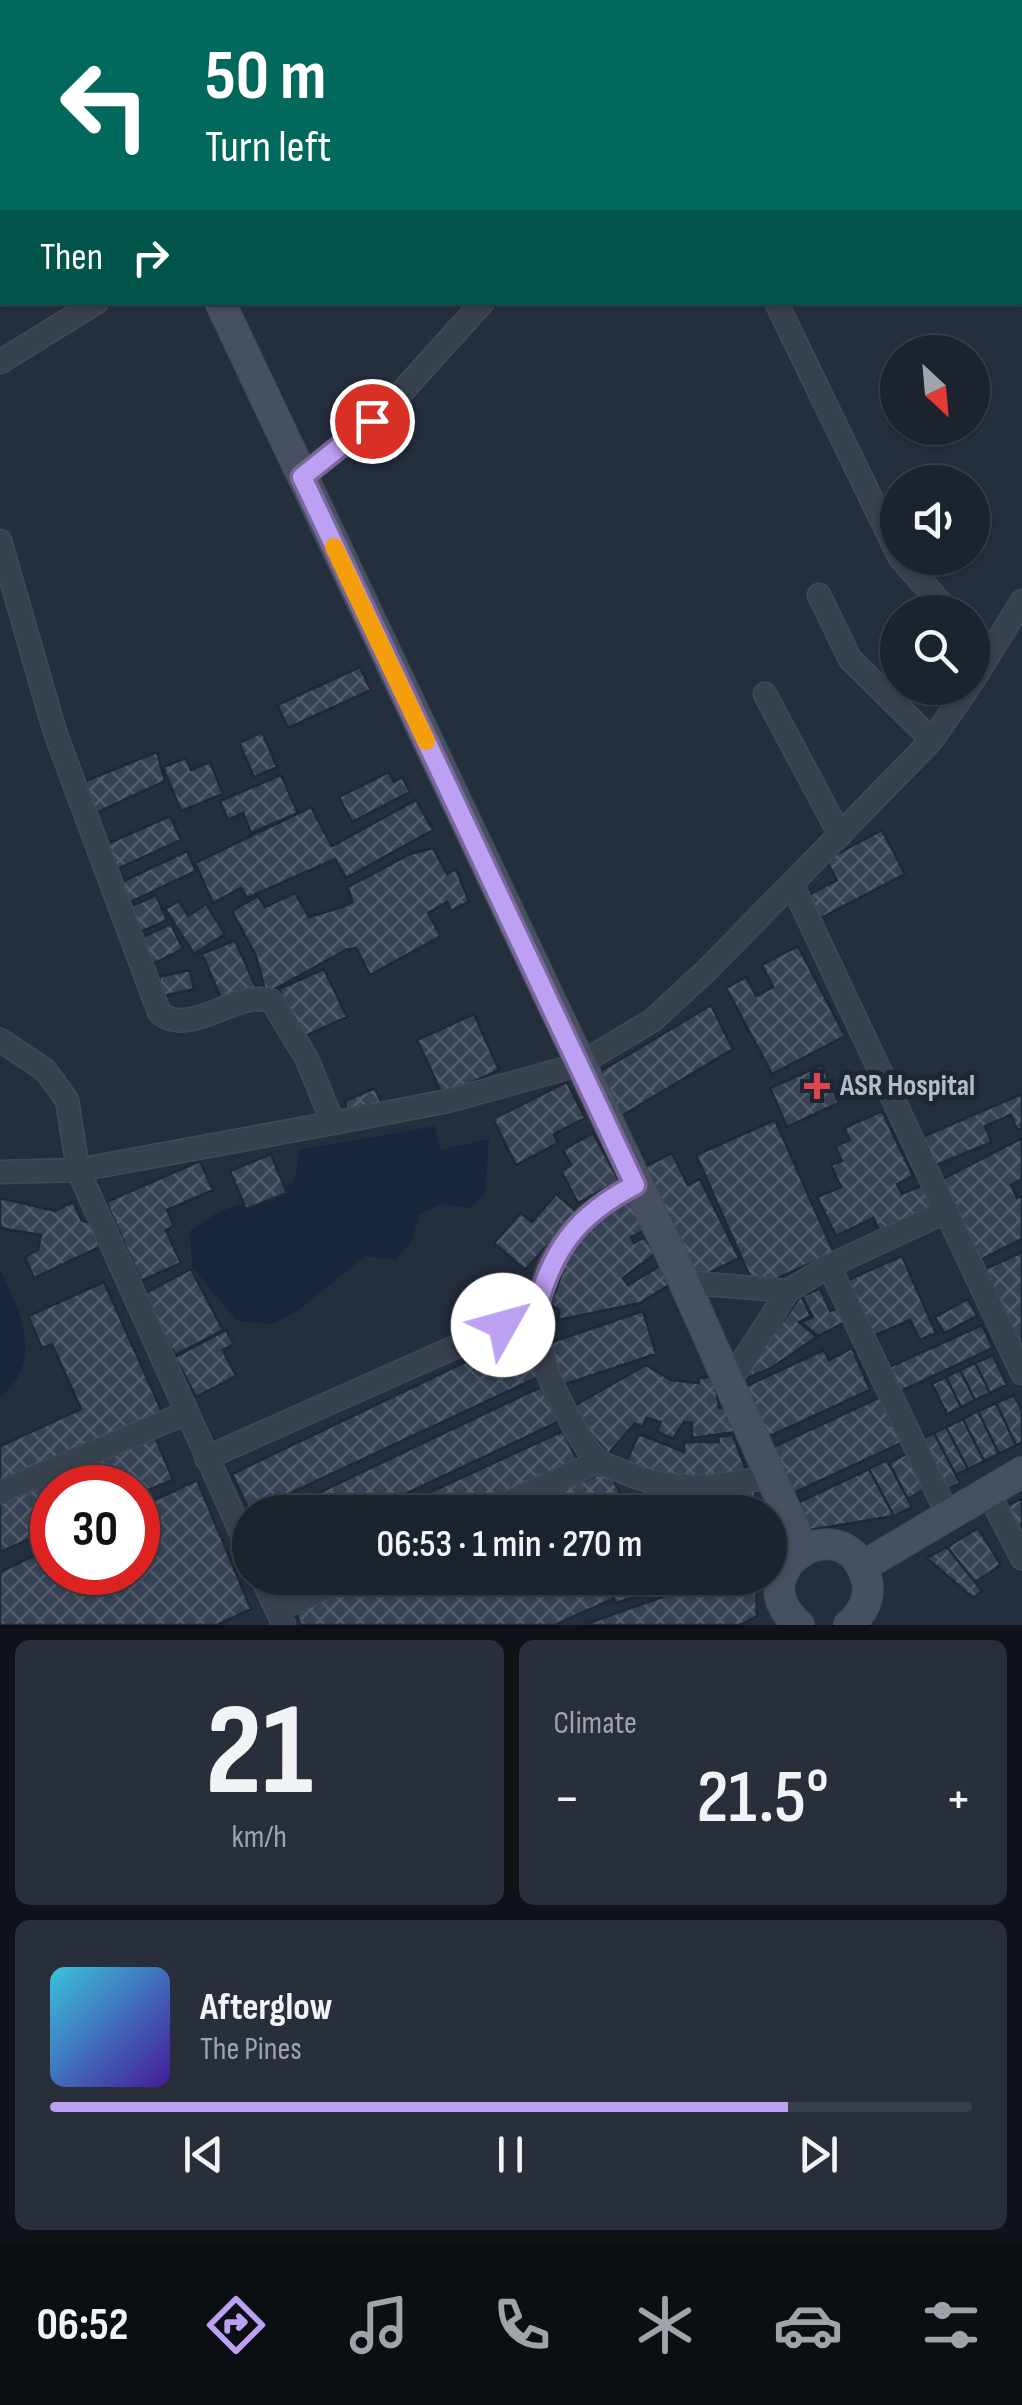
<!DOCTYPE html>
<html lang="en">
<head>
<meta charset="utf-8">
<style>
  body { margin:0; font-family:"Sofia Sans Condensed",sans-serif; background:#282f3a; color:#f1f3f6; height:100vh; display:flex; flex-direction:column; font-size:38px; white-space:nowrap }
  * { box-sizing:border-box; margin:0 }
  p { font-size:32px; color:#a0a4aa }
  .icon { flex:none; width:55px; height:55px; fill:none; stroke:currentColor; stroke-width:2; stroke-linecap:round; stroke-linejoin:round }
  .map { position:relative; height:1625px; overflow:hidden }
  .sheet { display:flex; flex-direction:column; gap:15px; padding:15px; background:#0f1319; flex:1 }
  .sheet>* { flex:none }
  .banner { position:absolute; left:0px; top:0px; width:1022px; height:305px; box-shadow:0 2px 8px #0004,0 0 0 2px #39404a; background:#00695c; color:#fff; overflow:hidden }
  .needle { width:65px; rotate:154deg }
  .fabs { position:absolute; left:880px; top:335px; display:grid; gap:20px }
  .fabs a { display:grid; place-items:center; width:110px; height:110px; border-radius:50%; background:#1b232e; box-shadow:0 2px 8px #0004,0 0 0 2px #39404a; font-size:50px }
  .speed { position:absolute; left:30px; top:1465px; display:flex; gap:20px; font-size:50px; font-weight:700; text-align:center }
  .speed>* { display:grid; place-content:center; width:130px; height:130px; border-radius:50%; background:#1b232e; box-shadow:0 2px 8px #0004,0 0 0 2px #39404a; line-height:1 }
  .speed .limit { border:15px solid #d22; background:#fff; color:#111 }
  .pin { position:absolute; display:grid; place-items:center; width:85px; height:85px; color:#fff; margin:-42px; border:5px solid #fff; border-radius:50%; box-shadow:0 2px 10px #0007 }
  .me { position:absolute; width:110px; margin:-55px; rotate:52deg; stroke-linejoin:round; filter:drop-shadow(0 0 8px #0008) }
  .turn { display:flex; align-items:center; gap:35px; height:210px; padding:0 40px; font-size:45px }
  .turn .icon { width:130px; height:130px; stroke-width:2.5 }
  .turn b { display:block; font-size:70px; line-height:85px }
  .then { display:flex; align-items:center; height:95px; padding:0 40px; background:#0003; gap:20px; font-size:38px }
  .big { font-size:75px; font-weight:600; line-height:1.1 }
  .sheet .tile { flex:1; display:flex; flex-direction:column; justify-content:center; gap:15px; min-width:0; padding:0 35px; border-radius:15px; background:#282f3a }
  .sheet .dial { align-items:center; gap:0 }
  .dial b { font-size:130px; line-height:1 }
  .song { display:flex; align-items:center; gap:30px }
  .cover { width:120px; height:120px; border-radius:15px; background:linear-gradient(135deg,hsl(190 70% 55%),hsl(260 70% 35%)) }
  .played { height:10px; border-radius:5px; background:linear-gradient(90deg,#bca0f2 80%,#39404a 80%) }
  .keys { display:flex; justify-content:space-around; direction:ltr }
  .heat { display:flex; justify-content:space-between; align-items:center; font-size:55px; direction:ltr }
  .sheet .tiles { flex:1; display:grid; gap:15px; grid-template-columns:1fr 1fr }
  .tile:last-child { grid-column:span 2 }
  .trip { position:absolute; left:232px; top:1495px; width:555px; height:100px; border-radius:50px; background:#1b232e; box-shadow:0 2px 8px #0004,0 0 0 2px #39404a; font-weight:600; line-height:100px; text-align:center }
  .tab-bar { display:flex; height:160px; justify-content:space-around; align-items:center; background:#0b0e12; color:#a0a4aa }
  .tab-bar .icon { width:70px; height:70px }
  .tab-bar .active { color:#bca0f2 }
  .tab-bar b { font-size:45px; color:#f1f3f6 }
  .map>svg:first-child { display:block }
</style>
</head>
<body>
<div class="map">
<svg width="1022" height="1625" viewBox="0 0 1022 1625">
  <defs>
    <pattern id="building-cross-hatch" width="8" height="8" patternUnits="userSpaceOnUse" patternTransform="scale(2.5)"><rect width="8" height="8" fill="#364354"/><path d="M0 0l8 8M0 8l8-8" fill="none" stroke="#515c6b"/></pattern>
  </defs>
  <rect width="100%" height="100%" fill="#242f3e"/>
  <path fill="#17263c" d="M435 1126 440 1150 489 1139 485 1194 470 1208 442 1204 419 1215 412 1241 396 1260 365 1256 299 1310 272 1324 237 1321 192 1267 190 1231 217 1213 294 1182 300 1150Z
    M0 1270C20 1308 45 1365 0 1396Z"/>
  <path fill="url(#building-cross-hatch)" stroke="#1f2835" stroke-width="2.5" d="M360 667 371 690 288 728 277 705Z
    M262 732 277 767 254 777 239 743Z
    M157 752 165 781 90 816 78 784Z
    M186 758 191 770 210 762 223 794 181 811 163 767Z
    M389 772 394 782 402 777 410 792 352 822 339 797Z
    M281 775 298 813 251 833 243 813 228 820 220 801Z
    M416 800 433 830 346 878 335 859 247 898 241 888 213 903 195 863 311 807 332 846Z
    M170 816 181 840 111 872 100 847Z
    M882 830 905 874 815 921 803 898 837 880 826 860Z
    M433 848 447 874 456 869 469 901 451 911 447 902 428 913 441 936 370 975 356 948 346 950 266 994 256 956 232 911 258 896 265 907 295 893 309 917 345 906 352 902 348 887 410 854Z
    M187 851 196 871 122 906 113 886Z
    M156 895 167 920 136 934 125 909Z
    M179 901 188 916 206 904 225 934 194 954 165 909Z
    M171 924 183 949 148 966 136 940Z
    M235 940 257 990 224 1005 202 954Z
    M798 946 845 1036 772 1074 726 988 746 977 756 996 773 987 762 965Z
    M324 969 347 1017 301 1038 279 989Z
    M190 970 194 989 163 996 159 977Z
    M711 1005 733 1049 620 1117 596 1074Z
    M474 1014 499 1070 443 1096 417 1040Z
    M822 1065 839 1103 787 1127 770 1088Z
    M567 1082 585 1118 554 1134 558 1143 516 1165 493 1119Z
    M375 1088 384 1109 348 1117 345 1101Z
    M1022 1094V1128L1017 1130 1011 1115 985 1126 992 1142 934 1166 922 1137Z
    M882 1111 913 1176 897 1184 902 1194 923 1185 935 1211 882 1236 873 1218 836 1236 817 1197 841 1187 831 1165 842 1161 835 1146 850 1140 844 1128Z
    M775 1120 834 1253 755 1288 696 1155Z
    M593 1133 619 1181 578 1203 561 1171 571 1165 563 1150Z
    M1022 1138V1179L1011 1185 1017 1198 1022 1196V1239L978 1261 937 1182Z
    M672 1153 688 1185 700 1179 739 1258 695 1280 641 1169Z
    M271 1154 287 1193 246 1209 230 1171Z
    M200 1161 213 1190 167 1210 174 1226 166 1230 181 1263 141 1281 106 1202Z
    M556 1194 577 1212 525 1270 494 1243 521 1213 532 1222Z
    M628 1196 650 1228 631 1237 634 1243 645 1237 655 1254 623 1278 628 1285 663 1264 674 1282 640 1303 558 1320 559 1310 550 1304 561 1276 552 1270 608 1206Z
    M0 1198 55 1211 73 1202 82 1221 91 1223 102 1246 34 1278 25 1257 38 1250 41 1235 0 1228Z
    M1022 1252V1356L981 1271Z
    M902 1256 936 1333 920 1340 910 1320 874 1336 848 1280Z
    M191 1269 223 1330 175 1355 142 1295Z
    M104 1282 163 1414 0 1488V1446L81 1409 52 1344 42 1348 28 1316Z
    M820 1288 830 1311 842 1306 849 1320 818 1336 801 1322 813 1317 802 1296Z
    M801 1296 811 1316 799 1322 817 1337 771 1368 738 1382Z
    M968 1299 977 1316 944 1333 935 1317Z
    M643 1311 656 1354 560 1386 546 1344Z
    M982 1325 993 1348 899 1392 887 1368Z
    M226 1330 234 1344 223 1350 236 1376 196 1397 175 1357Z
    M526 1333 545 1374 250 1512 232 1474Z
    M852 1348 870 1390 766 1438 744 1387 824 1350 829 1360Z
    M993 1355 1007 1385 990 1393 975 1363Z
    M975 1363 990 1393 975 1400 960 1370Z
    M646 1365 671 1380 699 1383V1378L714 1376 719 1408 730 1407 736 1432 692 1438V1423L684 1422 673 1439 657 1431 661 1422 647 1418 642 1427 635 1423 608 1454 570 1408Z
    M960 1370 975 1400 961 1407 946 1377Z
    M946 1377 961 1407 947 1414 932 1384Z
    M541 1387 558 1422 367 1512H278Z
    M889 1393 910 1439 794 1493 773 1447Z
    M1014 1395 1022 1411V1442L1016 1445 996 1403Z
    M996 1403 1016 1445 999 1454 978 1411Z
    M978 1411 999 1454 984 1461 963 1419Z
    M963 1419 984 1461 968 1469 946 1427Z
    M946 1427 968 1469 956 1475 934 1433Z
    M563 1431 579 1464 473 1512H387Z
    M934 1433 960 1483 942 1492 917 1441Z
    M154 1434 173 1480 138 1494V1488H52V1529L0 1552V1499Z
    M639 1434 684 1452V1442H719L718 1437 733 1435 749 1478 673 1480 626 1462Z
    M910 1452 929 1487 908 1499 889 1463Z
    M887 1460 912 1507 894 1516 869 1469Z
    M869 1469 894 1516 810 1530 797 1503Z
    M608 1470 628 1508 617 1512H512Z
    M197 1480 251 1609 217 1625H0V1572L52 1547V1572H138V1508Z
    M754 1487 758 1512H637L641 1490Z
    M1022 1498V1549L1000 1510Z
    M978 1528 1001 1565 975 1582 947 1547Z
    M947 1547 982 1591 973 1598 927 1558Z
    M271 1578H333L283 1601Z
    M366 1578H603L613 1599 555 1625H301L294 1609Z
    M608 1578H659L660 1591 615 1603Z
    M661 1578H756L757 1616 740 1625H583L668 1595Z"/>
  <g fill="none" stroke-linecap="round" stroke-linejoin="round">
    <g stroke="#414a57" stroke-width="25">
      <path id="street" d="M369 2 374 0
        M776 302 898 554
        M0 362 97 302
        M302 477 390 405 483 302
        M0 541 55 732 159 1012C189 1040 237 988 272 1001L307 1059 333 1123
        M900 558 949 612
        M819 595 850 659 932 740
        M972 682 1022 601
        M765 694 840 835
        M793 886 1022 1373
        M0 1040 45 1070 67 1100 78 1170 250 1552
        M0 1172 78 1170 333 1123 448 1101 578 1065 653 1020 707 970 932 740 968 688
        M635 1185C540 1233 512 1315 564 1408 573 1425 584 1448 598 1460 605 1466 617 1469 626 1473 674 1494 719 1487 769 1477
        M829 1266 948 1515
        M684 1282 788 1291
        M728 1384 788 1291 829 1266 945 1212
        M206 1458 536 1311
        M0 1492 186 1413
        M988 1492 1022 1558
        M488 1512 599 1461
        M262 1578 284 1625
        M277 1610 347 1578"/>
    </g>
    <g stroke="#414a57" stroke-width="32">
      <path id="secondary" d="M77 0 78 2
        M220 302 684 1282 803 1549
        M863 1566 1022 1472
        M799 1625C736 1572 842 1502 866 1577 872 1596 863 1613 849 1625"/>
    </g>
    <use href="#street" stroke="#38414e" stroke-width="22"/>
    <use href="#secondary" stroke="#465061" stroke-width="30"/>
  </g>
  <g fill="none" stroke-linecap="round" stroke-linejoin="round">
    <g stroke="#7a689d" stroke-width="25">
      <path id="route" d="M372 421 302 477 635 1185C577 1215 552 1249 536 1311L503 1325"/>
    </g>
    <use href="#route" stroke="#bca0f2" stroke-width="18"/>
    <path stroke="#f59e0b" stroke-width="18" d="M334 547 426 741"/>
  </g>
  <path fill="#e0444e" stroke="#1d2633" stroke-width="4" d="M812 1071h10v10h10v10h-10v10h-10v-10h-10v-10h10z"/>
  <g text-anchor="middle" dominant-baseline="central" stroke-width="10" stroke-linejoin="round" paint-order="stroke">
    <g font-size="30" font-weight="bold" fill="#b4bcc9" stroke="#1d2633" text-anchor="start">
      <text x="840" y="1086">ASR Hospital</text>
    </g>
  </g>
</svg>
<div class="fabs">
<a><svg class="needle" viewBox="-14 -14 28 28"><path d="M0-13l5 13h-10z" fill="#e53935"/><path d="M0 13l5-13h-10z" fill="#a0a4aa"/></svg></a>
<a><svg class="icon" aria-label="sound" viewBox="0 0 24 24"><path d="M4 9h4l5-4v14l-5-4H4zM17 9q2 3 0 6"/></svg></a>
<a><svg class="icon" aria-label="search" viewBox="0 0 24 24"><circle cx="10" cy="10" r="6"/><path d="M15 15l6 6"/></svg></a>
</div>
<div class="speed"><div class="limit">30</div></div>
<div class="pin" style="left:372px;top:421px;background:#d93025"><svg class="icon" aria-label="arrive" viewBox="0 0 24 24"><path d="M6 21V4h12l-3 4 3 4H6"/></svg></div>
<svg class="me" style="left:503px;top:1325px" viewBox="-20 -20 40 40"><circle r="19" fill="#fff"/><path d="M0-13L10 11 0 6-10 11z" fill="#bca0f2"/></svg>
<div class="trip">06:53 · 1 min · 270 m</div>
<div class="banner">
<div class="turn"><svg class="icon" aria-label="left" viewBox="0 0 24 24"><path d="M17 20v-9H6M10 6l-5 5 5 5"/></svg><div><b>50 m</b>Turn left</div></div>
<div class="then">Then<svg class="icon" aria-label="right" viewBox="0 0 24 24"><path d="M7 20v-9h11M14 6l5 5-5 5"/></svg></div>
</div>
</div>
<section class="sheet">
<div class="tiles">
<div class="tile dial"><b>21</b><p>km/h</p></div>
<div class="tile"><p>Climate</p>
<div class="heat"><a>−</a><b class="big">21.5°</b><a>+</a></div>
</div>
<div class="tile">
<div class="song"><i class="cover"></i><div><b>Afterglow</b><p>The Pines</p></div></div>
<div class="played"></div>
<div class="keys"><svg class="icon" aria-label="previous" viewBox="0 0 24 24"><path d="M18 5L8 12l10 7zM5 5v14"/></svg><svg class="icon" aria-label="pause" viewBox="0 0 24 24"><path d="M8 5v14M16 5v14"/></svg><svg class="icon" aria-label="next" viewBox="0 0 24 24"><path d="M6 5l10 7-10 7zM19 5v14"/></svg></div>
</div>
</div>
</section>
<nav class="tab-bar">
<b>06:52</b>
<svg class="icon active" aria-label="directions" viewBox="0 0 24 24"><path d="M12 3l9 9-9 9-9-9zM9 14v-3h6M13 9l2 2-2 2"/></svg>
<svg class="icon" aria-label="music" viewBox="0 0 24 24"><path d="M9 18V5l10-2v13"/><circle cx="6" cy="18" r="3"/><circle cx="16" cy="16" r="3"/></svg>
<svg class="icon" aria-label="phone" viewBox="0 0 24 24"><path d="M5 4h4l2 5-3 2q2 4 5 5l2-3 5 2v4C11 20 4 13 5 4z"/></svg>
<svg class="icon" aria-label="climate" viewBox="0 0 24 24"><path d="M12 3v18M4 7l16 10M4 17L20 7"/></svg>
<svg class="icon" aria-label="car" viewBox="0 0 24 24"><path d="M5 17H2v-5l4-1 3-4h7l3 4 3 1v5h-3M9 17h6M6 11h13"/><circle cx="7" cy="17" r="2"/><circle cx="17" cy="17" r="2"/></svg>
<svg class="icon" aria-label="filters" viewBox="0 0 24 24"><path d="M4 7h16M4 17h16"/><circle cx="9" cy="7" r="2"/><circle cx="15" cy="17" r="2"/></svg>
</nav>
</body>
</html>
